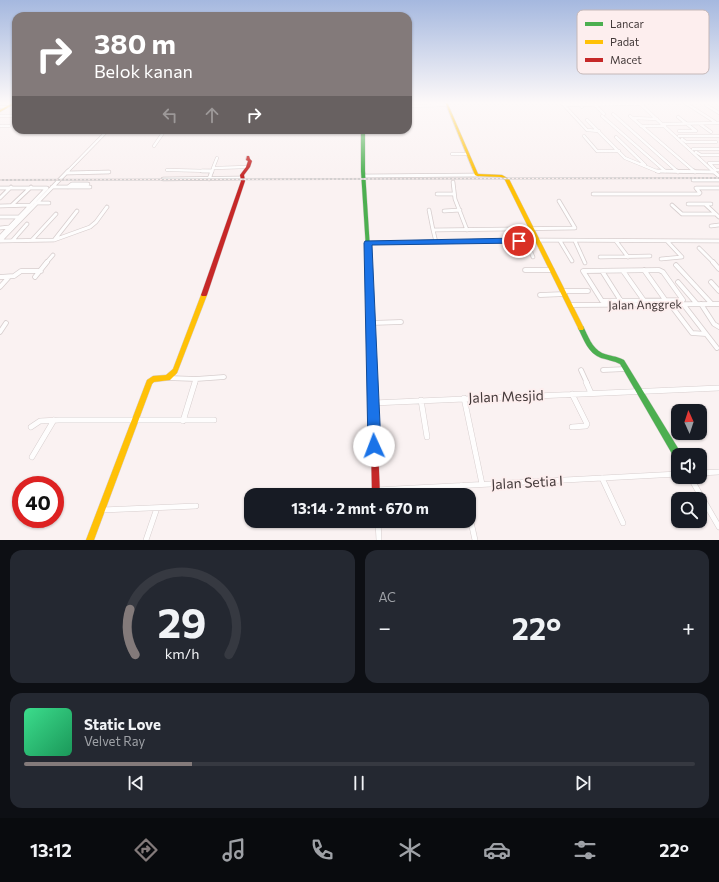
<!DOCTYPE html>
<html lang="id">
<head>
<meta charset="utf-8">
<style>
  body { margin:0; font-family:Commissioner,sans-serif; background:#242831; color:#f1f3f6; height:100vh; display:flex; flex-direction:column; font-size:15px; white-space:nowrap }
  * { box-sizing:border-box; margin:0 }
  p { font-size:13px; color:#9ea1a6 }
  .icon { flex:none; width:22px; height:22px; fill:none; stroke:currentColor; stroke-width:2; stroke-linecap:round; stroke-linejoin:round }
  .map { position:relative; height:540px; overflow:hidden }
  .side { display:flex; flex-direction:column; gap:10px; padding:10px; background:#0d0f14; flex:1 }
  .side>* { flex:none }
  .guide { position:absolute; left:12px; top:12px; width:400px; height:122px; border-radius:12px; box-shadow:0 1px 3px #0004; background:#837a7a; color:#fff; overflow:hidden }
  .needle { width:26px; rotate:357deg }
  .controls { position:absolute; left:671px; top:404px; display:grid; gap:8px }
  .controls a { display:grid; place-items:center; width:36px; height:36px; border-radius:8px; background:#171b24; box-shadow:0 1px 3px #0004; font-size:20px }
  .speed { position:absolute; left:12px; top:476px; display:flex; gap:8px; font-size:20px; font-weight:700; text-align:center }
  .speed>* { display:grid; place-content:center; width:52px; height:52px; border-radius:50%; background:#171b24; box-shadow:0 1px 3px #0004; line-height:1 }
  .speed .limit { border:6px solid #d22; background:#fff; color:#111 }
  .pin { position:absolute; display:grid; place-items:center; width:34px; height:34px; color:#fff; margin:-17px; border:2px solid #fff; border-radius:50%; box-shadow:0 1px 4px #0007 }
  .me { position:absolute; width:44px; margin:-22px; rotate:358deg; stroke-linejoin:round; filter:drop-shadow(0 0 3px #0008) }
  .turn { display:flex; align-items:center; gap:14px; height:84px; padding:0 16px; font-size:18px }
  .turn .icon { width:52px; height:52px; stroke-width:2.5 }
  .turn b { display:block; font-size:28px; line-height:34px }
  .lanes { display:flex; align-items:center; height:38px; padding:0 16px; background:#0003; justify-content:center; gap:20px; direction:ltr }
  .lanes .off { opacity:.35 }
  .big { font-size:30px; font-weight:700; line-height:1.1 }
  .side .card { flex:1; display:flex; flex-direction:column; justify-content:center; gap:6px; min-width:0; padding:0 14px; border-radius:12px; background:#242831 }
  .side .dial { align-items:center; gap:0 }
  .dial svg { height:104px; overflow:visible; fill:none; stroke:#363941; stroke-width:7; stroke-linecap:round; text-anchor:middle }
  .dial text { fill:#f1f3f6; stroke:none }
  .song { display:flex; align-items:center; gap:12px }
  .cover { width:48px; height:48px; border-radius:6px; background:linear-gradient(135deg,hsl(150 70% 55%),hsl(150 70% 35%)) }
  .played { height:4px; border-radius:2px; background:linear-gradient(90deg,#837a7a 25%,#363941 25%) }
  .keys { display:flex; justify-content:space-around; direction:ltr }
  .heat { display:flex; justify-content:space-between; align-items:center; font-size:22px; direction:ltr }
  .side .tiles { flex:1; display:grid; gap:10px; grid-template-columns:1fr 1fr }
  .card:last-child { grid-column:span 2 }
  .trip { position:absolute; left:244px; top:488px; width:232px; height:40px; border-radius:12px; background:#171b24; box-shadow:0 1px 3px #0004; font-weight:700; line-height:40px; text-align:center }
  .tab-bar { display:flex; height:64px; justify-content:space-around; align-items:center; background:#090b0e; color:#9ea1a6 }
  .tab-bar .icon { width:28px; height:28px }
  .tab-bar .active { color:#837a7a }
  .tab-bar b { font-size:18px; color:#f1f3f6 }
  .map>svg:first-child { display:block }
</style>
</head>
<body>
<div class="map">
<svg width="719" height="540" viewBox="0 0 719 540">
  <rect width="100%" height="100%" fill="#faf2f2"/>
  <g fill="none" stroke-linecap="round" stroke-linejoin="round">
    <g stroke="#d7cece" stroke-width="3.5">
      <path id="street-far3" d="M561 102 587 130 599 131
        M576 102 582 107
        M592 102 604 114
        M638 102 714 172
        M675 102 677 103
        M684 102 715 122
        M0 104H11
        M564 105 642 104
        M706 105 719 113
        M408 106 447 105
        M0 107H6
        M613 114 678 172
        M0 116H16
        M602 116 665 171
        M630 116 695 172
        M678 117 696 131H679
        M633 118 657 119
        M587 120 625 158 659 172
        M663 124 719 123
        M700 124 711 132
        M0 126H9
        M641 126H665
        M108 130H122
        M584 136 597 151H619
        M679 136H719
        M616 137 645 165
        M682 139 686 142H716
        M154 146 165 130
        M693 149H719
        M696 152 701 155H719
        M452 154H468
        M709 163 716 170H719
        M709 163H719
        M213 168 217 158
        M167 170 212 171
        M67 172 108 130
        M212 172 213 168 248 167"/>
    </g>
    <g stroke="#d7cece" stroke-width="4.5">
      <path id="street-far2" d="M202 171H212
        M657 171 714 172
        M677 171 678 172
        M694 171 695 172
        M713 171 719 176
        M67 173 109 172
        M363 176 477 175
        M163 179 242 178
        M209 179 212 171
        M693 180H719
        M453 182 455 199 467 230
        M52 187H90
        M68 187 72 184H88
        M0 188H47L0 237
        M437 194H454
        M593 194H699L700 193 696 188H719
        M0 198 11 187
        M36 203H49
        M688 204H705
        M711 204H705L719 217
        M12 205 31 187
        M672 205 682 214H715
        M0 206 31 205
        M429 210 433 230 575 228 559 201
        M444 211 460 210
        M0 217H19
        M711 226 719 225
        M0 228 9 227
        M433 230 436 242
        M55 239 77 211
        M13 240 27 224
        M32 240 56 214
        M0 241 68 171
        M0 241 54 240 90 227 96 222 107 207
        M526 241 533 257
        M560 241 572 261
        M575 241 585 263
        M616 241 628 257
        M368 243 537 240 719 241
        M699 248 714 263
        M600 257 650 256
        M661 259 682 257 667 241
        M46 263 53 255"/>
    </g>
    <g stroke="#d7cece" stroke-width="5.5">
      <path id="street-far1" d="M713 262 719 269
        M676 265 712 304
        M525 270H552
        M644 270 666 301
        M659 270 663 272 683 300 602 301 583 271Z
        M602 271 621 301
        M623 271 645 302
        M0 277 14 276 21 271H41
        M35 277 47 262
        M678 282 697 304
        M711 282 719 291
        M0 287 9 277
        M563 291H588
        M540 295 565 294
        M670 304 692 333 706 334
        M683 304 717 348
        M701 304 714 324 719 327
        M570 305 719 304
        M371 323 401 322
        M0 332 6 323
        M581 370 587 383
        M603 370 626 369
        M168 378 196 379 224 377
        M195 383 196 379"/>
    </g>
    <g stroke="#d7cece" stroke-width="6">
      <path id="street" d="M586 382 591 393
        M572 394 587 424 586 426 572 427
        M464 398 482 484
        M421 400 427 437
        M373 403 719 388
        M183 421 195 382
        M31 427 40 421 59 420H214
        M32 457 54 420
        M700 473 719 472
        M690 477 719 527
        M602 478 623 523
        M462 485 465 495
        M376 490 678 474
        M102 510 196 506
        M469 513 475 540
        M378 521 379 540
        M146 540 157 508"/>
    </g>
    <g stroke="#d7cece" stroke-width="1">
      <path id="fast" d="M361 130H365V171L371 264 376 397 375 399 373 400 371 399 370 397 367 264 361 171Z
        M579 326H583C588 336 592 348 602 353 609 356 617 356 624 360L681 453V455H678V460L675 459 620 364C614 361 608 360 601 358 588 353 584 340 578 328Z"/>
    </g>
    <g stroke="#d7cece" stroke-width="1">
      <path id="slow" d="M14 102H16V103L0 112V110Z
        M445 102H447L478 174 502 175 509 179 584 328 583 330H579L505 180 501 177 477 176 475 175Z
        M204 293 206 294 207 295 177 373 170 380 154 382 152 384 94 540H86L147 380 153 376 166 375 173 369 201 295 202 294Z"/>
    </g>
    <g stroke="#d7cece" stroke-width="1">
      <path id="jam" d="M247 156H249L250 159 252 161 250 167 244 175 245 181 207 295 206 296H202L201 295 241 181 240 175 246 167 248 161 246 160Z
        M373 394 375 395 376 397 380 495H372L370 397 371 395Z"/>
    </g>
    <use href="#street-far3" stroke="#fefdfd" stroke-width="2.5"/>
    <use href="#street-far2" stroke="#fefdfd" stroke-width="3"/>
    <use href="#street-far1" stroke="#fefdfd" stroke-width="4"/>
    <use href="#street" stroke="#fefdfd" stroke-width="5"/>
    <use href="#fast" fill="#4caf50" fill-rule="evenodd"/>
    <use href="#slow" fill="#ffc107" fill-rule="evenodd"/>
    <use href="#jam" fill="#c62828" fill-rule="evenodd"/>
    <g stroke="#d3d0d0" stroke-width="2">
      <path id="rail" d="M0 180 719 178"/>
    </g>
    <use href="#rail" stroke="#fdeeee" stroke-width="1" stroke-dasharray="2" stroke-linecap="butt"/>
  </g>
  <linearGradient id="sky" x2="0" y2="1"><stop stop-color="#a5b8df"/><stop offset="0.58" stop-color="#fdf9f9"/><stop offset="1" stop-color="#fdf9f9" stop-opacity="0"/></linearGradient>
  <rect width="719" height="177" fill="url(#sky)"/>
  <path fill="#1a73e8" stroke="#114b97" d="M519 238 523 241 522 243 372 245 381 446 379 451 374 453 370 451 368 446 364 243 365 241Z"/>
  <g text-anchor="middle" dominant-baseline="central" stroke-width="3.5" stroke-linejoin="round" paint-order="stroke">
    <g font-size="12" fill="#433939" stroke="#fdeeee">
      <text transform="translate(645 304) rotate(-1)">Jalan Anggrek</text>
    </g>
    <g font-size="14" fill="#433939" stroke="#fdeeee">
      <text transform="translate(506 396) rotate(-2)">Jalan Mesjid</text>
      <text transform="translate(527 482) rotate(-3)">Jalan Setia I</text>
    </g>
  </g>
  <rect x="577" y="10" width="132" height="64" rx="6" fill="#fdeeee" stroke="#c5b8b8" stroke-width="1"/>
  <rect x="585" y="22" width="18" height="4" fill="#4caf50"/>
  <rect x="585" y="40" width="18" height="4" fill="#ffc107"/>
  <rect x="585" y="58" width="18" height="4" fill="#c62828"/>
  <g font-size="11" fill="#433939">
    <text x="610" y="28">Lancar</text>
    <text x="610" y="46">Padat</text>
    <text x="610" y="64">Macet</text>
  </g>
</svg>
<div class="controls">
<a><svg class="needle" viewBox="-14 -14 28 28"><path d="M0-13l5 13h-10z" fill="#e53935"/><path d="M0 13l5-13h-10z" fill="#9ea1a6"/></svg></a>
<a><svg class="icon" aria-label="sound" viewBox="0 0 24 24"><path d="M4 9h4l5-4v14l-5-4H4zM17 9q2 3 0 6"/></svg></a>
<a><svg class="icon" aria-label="search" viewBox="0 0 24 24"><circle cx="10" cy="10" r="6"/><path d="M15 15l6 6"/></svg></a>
</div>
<div class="speed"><div class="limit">40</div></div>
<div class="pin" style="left:519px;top:241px;background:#d93025"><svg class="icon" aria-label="arrive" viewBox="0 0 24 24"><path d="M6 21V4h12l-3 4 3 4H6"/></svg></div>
<svg class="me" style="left:374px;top:446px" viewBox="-20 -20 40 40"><circle r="19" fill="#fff"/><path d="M0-13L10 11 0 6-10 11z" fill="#1a73e8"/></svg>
<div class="trip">13:14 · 2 mnt · 670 m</div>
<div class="guide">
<div class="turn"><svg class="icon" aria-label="right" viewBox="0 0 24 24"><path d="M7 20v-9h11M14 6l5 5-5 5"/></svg><div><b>380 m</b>Belok kanan</div></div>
<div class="lanes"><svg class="icon off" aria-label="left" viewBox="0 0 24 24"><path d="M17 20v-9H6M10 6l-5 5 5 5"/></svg><svg class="icon off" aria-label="ahead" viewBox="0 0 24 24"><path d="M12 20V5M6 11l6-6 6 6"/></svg><svg class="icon" aria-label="right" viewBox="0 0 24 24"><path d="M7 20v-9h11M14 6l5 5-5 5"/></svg></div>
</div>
</div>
<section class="side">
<div class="tiles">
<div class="card dial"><svg viewBox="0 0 100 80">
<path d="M14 69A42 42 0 1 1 86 69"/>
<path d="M14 69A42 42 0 0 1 10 34" stroke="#837a7a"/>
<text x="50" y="56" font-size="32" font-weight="700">29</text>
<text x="50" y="72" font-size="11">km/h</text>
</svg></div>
<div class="card"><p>AC</p>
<div class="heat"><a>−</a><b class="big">22°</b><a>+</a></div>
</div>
<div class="card">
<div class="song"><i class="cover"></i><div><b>Static Love</b><p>Velvet Ray</p></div></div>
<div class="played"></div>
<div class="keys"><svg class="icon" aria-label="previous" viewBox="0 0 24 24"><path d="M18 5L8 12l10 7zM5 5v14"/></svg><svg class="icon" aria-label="pause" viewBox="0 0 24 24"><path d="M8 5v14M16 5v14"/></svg><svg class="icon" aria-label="next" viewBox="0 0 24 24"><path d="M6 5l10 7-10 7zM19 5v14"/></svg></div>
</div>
</div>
</section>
<nav class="tab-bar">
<b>13:12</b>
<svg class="icon active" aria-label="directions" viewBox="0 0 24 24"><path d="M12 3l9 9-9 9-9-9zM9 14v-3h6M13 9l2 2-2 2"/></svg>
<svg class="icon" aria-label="music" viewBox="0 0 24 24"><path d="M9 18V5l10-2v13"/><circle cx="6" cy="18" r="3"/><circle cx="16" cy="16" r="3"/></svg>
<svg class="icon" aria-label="phone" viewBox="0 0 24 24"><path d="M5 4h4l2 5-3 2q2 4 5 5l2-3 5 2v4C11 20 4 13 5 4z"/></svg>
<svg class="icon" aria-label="climate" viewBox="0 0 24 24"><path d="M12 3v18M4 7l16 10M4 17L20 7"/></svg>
<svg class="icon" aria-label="car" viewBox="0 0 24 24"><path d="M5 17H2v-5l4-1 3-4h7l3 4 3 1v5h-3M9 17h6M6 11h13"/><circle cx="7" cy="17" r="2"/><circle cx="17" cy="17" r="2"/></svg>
<svg class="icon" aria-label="filters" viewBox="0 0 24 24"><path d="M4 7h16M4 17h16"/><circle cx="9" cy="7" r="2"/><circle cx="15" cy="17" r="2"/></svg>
<b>22°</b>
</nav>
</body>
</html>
